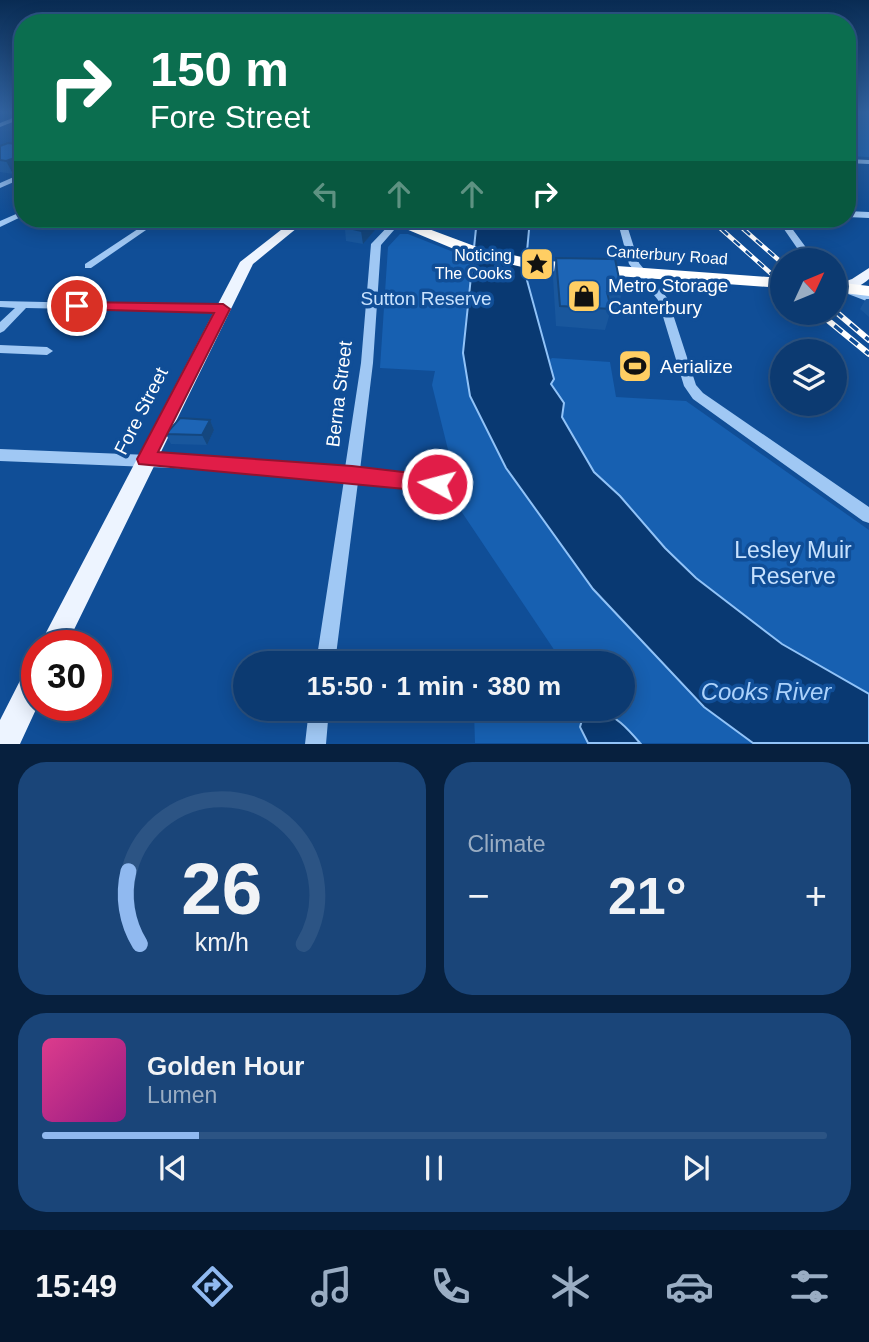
<!DOCTYPE html>
<html lang="en">
<head>
<meta charset="utf-8">
<style>
  body { margin:0; font-family:Arial,sans-serif; background:#1a4579; color:#f1f3f6; height:100vh; display:flex; flex-direction:column; font-size:26px; white-space:nowrap }
  * { box-sizing:border-box; margin:0 }
  p { font-size:23px; color:#9aadc3 }
  .icon { flex:none; width:38px; height:38px; fill:none; stroke:currentColor; stroke-width:2; stroke-linecap:round; stroke-linejoin:round }
  .map { position:relative; height:744px; overflow:hidden }
  .drawer { display:flex; flex-direction:column; gap:18px; padding:18px; background:#07203e; flex:1 }
  .drawer>* { flex:none }
  .top-card { position:absolute; left:14px; top:14px; width:842px; height:214px; border-radius:28px; box-shadow:0 4px 18px #0003,0 0 0 2px #2c5484; background:#0b6e4f; color:#fff; overflow:hidden }
  .needle { width:46px; rotate:46deg }
  .controls { position:absolute; left:770px; top:248px; display:grid; gap:14px }
  .controls a { display:grid; place-items:center; width:77px; height:77px; border-radius:50%; background:#0c3a71; box-shadow:0 4px 18px #0003,0 0 0 2px #2c5484; font-size:35px }
  .speed { position:absolute; left:21px; top:630px; display:flex; gap:14px; font-size:35px; font-weight:700; text-align:center }
  .speed>* { display:grid; place-content:center; width:91px; height:91px; border-radius:50%; background:#0c3a71; box-shadow:0 4px 18px #0003,0 0 0 2px #2c5484; line-height:1 }
  .speed .limit { border:10px solid #d22; background:#fff; color:#111 }
  .pin { position:absolute; display:grid; place-items:center; width:60px; height:60px; color:#fff; margin:-30px; border:4px solid #fff; border-radius:50%; box-shadow:0 2px 7px #0007 }
  .me { position:absolute; width:77px; margin:-38px; rotate:277deg; stroke-linejoin:round; filter:drop-shadow(0 0 5px #0008) }
  .turn { display:flex; align-items:center; gap:24px; height:147px; padding:0 21px; font-size:32px }
  .turn .icon { width:91px; height:91px; stroke-width:2.5 }
  .turn b { display:block; font-size:49px; line-height:60px }
  .lanes { display:flex; align-items:center; height:66px; padding:0 21px; background:#0003; justify-content:center; gap:35px; direction:ltr }
  .lanes .off { opacity:.35 }
  .big { font-size:52px; font-weight:700; line-height:1.1 }
  .drawer .tile { flex:1; display:flex; flex-direction:column; justify-content:center; gap:10px; min-width:0; padding:0 24px; border-radius:28px; background:#1a4579 }
  .drawer .dial { align-items:center; gap:0 }
  .dial svg { height:182px; overflow:visible; fill:none; stroke:#2c5484; stroke-width:7; stroke-linecap:round; text-anchor:middle }
  .dial text { fill:#f1f3f6; stroke:none }
  .song { display:flex; align-items:center; gap:21px }
  .cover { width:84px; height:84px; border-radius:10px; background:linear-gradient(135deg,hsl(330 70% 55%),hsl(310 70% 35%)) }
  .played { height:7px; border-radius:4px; background:linear-gradient(90deg,#90b9f0 20%,#2c5484 20%) }
  .keys { display:flex; justify-content:space-around; direction:ltr }
  .heat { display:flex; justify-content:space-between; align-items:center; font-size:38px; direction:ltr }
  .drawer .tiles { flex:1; display:grid; gap:18px; grid-template-columns:1fr 1fr }
  .tile:last-child { grid-column:span 2 }
  .trip { position:absolute; left:233px; top:651px; width:402px; height:70px; border-radius:35px; background:#0c3a71; box-shadow:0 4px 18px #0003,0 0 0 2px #2c5484; font-weight:700; line-height:70px; text-align:center }
  .dock { display:flex; height:112px; justify-content:space-around; align-items:center; background:#05172d; color:#9aadc3 }
  .dock .icon { width:49px; height:49px }
  .dock .active { color:#90b9f0 }
  .dock b { font-size:32px; color:#f1f3f6 }
  .map>svg:first-child { display:block }
</style>
</head>
<body>
<div class="map">
<svg width="869" height="744" viewBox="0 0 869 744">
  <rect width="100%" height="100%" fill="#104e97"/>
  <path fill="#1760b1" d="M847 112H869V157L847 156Z
    M400 234H408L471 259 463 353 506 468 593 589 704 707 753 743H475L474 712 557 720 561 709H623V663H563L453 499 454 474 432 385 435 371 380 368 388 247Z
    M552 358 610 362 616 397 686 401 869 530V694L782 644 696 578 665 548 620 496 594 472 562 416 564 403 551 384 548 362Z"/>
  <path fill="#093972" stroke="#91c3f8" stroke-width="2" d="M477 219H530L525 273 554 379 551 384 564 403 562 417 594 472 620 496 665 548 696 578 782 644 869 694V743H753L704 707 593 589 506 468 470 396 463 353Z
    M596 710C615 714 628 729 640 743H588L580 727 584 713Z"/>
  <g fill="none" stroke-linecap="round" stroke-linejoin="round">
    <path fill="#a0c8f4" fill-rule="evenodd" d="M23 114V118L0 127V123Z
      M847 159 869 160V164L847 163Z
      M23 173V178L0 188V183Z
      M23 211V216L0 227V221Z
      M847 211 869 212V218L847 217Z
      M153 219H162L91 268H85V264Z
      M397 219 401 222 381 245 373 363 360 470 437 477 442 479 444 483 442 487 437 489 358 482 335 663H316L344 480 248 471 0 461V449L248 459 345 468 361 363 371 244 394 220Z
      M617 219H625L639 263 668 299 696 385 703 393 869 507V523L863 521 693 399 684 386 658 300 629 264Z
      M777 219H785L816 261H806Z
      M835 283 869 295V302L835 289Z
      M0 301 223 306 228 309 223 312 26 308 4 331 0 333V322L15 308 0 307Z
      M0 345 47 347 53 351 47 355 0 353Z
      M309 709H329L326 744H305Z"/>
    <path fill="#edf4ff" fill-rule="evenodd" d="M295 219H308L253 264 66 646H39L240 262Z
      M869 268V279C860 287 846 294 835 291V285L852 279Z
      M37 663 38 705 20 744H0V720L27 667Z"/>
    <path fill="#fff" fill-rule="evenodd" d="M382 219H402L477 247 535 260 782 278V288L535 270 466 254Z
      M835 282 869 286V296L835 292Z"/>
    <g stroke="#fff" stroke-width="4.5">
      <path id="rail-far1" d="M710 219 776 278
        M732 219 782 263"/>
    </g>
    <g stroke="#fff" stroke-width="6">
      <path id="rail" d="M774 276 782 283
        M835 311 869 340
        M819 313 869 354"/>
    </g>
    <use href="#rail-far1" stroke="#104e97" stroke-width="2.5" stroke-dasharray="8" stroke-linecap="butt"/>
    <use href="#rail" stroke="#104e97" stroke-width="3.5" stroke-dasharray="10" stroke-linecap="butt"/>
  </g>
  <path fill="#19579d" d="M23 145V171L13 174 0 172V146Z
    M344 219H381V223L363 244 346 241Z
    M556 258 622 293 616 313H610L605 330 556 326 553 278Z
    M866 299H869V317L860 309Z
    M210 420 214 430 207 445 171 444 166 434Z"/>
  <path fill="#14477f" d="M17 157 23 171 13 174 6 161Z
    M373 219H381V223L363 244 361 231Z
    M210 420 214 430 207 445 202 435Z"/>
  <path fill="#1d65b6" stroke="#14477f" stroke-width="2" d="M8 143 23 145V147L18 149 23 150V159L17 157 6 161 0 160V146Z
    M348 219H373L361 231 344 227 352 220Z
    M556 258 615 259 622 293 607 292 611 309 560 306Z
    M180 418 210 420 202 435 166 434Z"/>
  <linearGradient id="sky" x2="0" y2="1"><stop stop-color="#092b53"/><stop offset="0.52" stop-color="#3163a1"/><stop offset="1" stop-color="#3163a1" stop-opacity="0"/></linearGradient>
  <rect width="869" height="216" fill="url(#sky)"/>
  <path fill="#e11d48" stroke="#92132f" stroke-width="2" d="M77 302 223 304 230 309 158 452 352 466 437 476 444 478 447 484 444 489 437 492 139 464 137 459 214 313 72 309V303Z"/>
  <defs>
    <g id="sight-square" transform="scale(1.75)"><rect x="-9" y="-9" width="18" height="18" rx="4" fill="#ffce63" stroke="#104e97"/><path d="M0-6L1.8-2.2L6-1.7L2.9 1.2L3.7 5.4L0 3.3L-3.7 5.4L-2.9 1.2L-6-1.7L-1.8-2.2Z" fill="#111"/></g>
    <g id="shop-square" transform="scale(1.75)"><rect x="-9" y="-9" width="18" height="18" rx="4" fill="#ffce63" stroke="#104e97"/><path d="M-5-2.5h2.3a2.7 3.5 0 0 1 5.4 0H5L5.5 6h-11ZM-1.5-2.5h3a1.5 2.3 0 0 0-3 0Z" fill="#111"/></g>
    <g id="stadium-square" transform="scale(1.75)"><rect x="-9" y="-9" width="18" height="18" rx="4" fill="#ffce63" stroke="#104e97"/><path d="M0-5a6.5 5 0 1 0 0 10a6.5 5 0 1 0 0-10ZM-3.5-1.8h7v3.6h-7Z" fill="#111"/></g>
  </defs>
  <g fill-rule="evenodd">
    <use href="#sight-square" x="537" y="264"/>
    <use href="#shop-square" x="584" y="296"/>
    <use href="#stadium-square" x="635" y="366"/>
  </g>
  <g text-anchor="middle" dominant-baseline="central" stroke-width="7" stroke-linejoin="round" paint-order="stroke">
    <g font-size="16" fill="#fff" stroke="#104e97" text-anchor="end">
      <text x="512" y="255">Noticing<tspan x="512" dy="18">The Cooks</tspan></text>
    </g>
    <g font-size="16" fill="#fff" stroke="#104e97">
      <text transform="translate(667 255) rotate(4)">Canterbury Road</text>
    </g>
    <g font-size="19" fill="#fff" stroke="#104e97" text-anchor="start">
      <text x="608" y="285">Metro Storage<tspan x="608" dy="22">Canterbury</tspan></text>
      <text x="660" y="366">Aerialize</text>
    </g>
    <g font-size="19" fill="#c8e2fe" stroke="#104e97">
      <text x="426" y="298">Sutton Reserve</text>
    </g>
    <g font-size="19" fill="#fff" stroke="#104e97">
      <text transform="translate(339 394) rotate(-83)">Berna Street</text>
      <text transform="translate(141 411) rotate(-63)">Fore Street</text>
    </g>
    <g font-size="23" fill="#c8e2fe" stroke="#104e97">
      <text x="793" y="550">Lesley Muir<tspan x="793" dy="26">Reserve</tspan></text>
    </g>
    <g font-size="24" font-style="italic" fill="#acd2fb" stroke="#104e97">
      <text x="766" y="691">Cooks River</text>
    </g>
  </g>
</svg>
<div class="controls">
<a><svg class="needle" viewBox="-14 -14 28 28"><path d="M0-13l5 13h-10z" fill="#e53935"/><path d="M0 13l5-13h-10z" fill="#9aadc3"/></svg></a>
<a><svg class="icon" aria-label="layers" viewBox="0 0 24 24"><path d="M12 4l9 5-9 5-9-5zM3 14l9 5 9-5"/></svg></a>
</div>
<div class="speed"><div class="limit">30</div></div>
<div class="pin" style="left:77px;top:306px;background:#d93025"><svg class="icon" aria-label="arrive" viewBox="0 0 24 24"><path d="M6 21V4h12l-3 4 3 4H6"/></svg></div>
<svg class="me" style="left:437px;top:484px" viewBox="-20 -20 40 40"><circle r="17" fill="#e11d48" stroke="#fff" stroke-width="3"/><path d="M0-11L8 9 0 5-8 9z" fill="#fff"/></svg>
<div class="trip">15:50 · 1 min · 380 m</div>
<div class="top-card">
<div class="turn"><svg class="icon" aria-label="right" viewBox="0 0 24 24"><path d="M7 20v-9h11M14 6l5 5-5 5"/></svg><div><b>150 m</b>Fore Street</div></div>
<div class="lanes"><svg class="icon off" aria-label="left" viewBox="0 0 24 24"><path d="M17 20v-9H6M10 6l-5 5 5 5"/></svg><svg class="icon off" aria-label="ahead" viewBox="0 0 24 24"><path d="M12 20V5M6 11l6-6 6 6"/></svg><svg class="icon off" aria-label="ahead" viewBox="0 0 24 24"><path d="M12 20V5M6 11l6-6 6 6"/></svg><svg class="icon" aria-label="right" viewBox="0 0 24 24"><path d="M7 20v-9h11M14 6l5 5-5 5"/></svg></div>
</div>
</div>
<section class="drawer">
<div class="tiles">
<div class="tile dial"><svg viewBox="0 0 100 80">
<path d="M14 69A42 42 0 1 1 86 69"/>
<path d="M14 69A42 42 0 0 1 9 37" stroke="#90b9f0"/>
<text x="50" y="56" font-size="32" font-weight="700">26</text>
<text x="50" y="72" font-size="11">km/h</text>
</svg></div>
<div class="tile"><p>Climate</p>
<div class="heat"><a>−</a><b class="big">21°</b><a>+</a></div>
</div>
<div class="tile">
<div class="song"><i class="cover"></i><div><b>Golden Hour</b><p>Lumen</p></div></div>
<div class="played"></div>
<div class="keys"><svg class="icon" aria-label="previous" viewBox="0 0 24 24"><path d="M18 5L8 12l10 7zM5 5v14"/></svg><svg class="icon" aria-label="pause" viewBox="0 0 24 24"><path d="M8 5v14M16 5v14"/></svg><svg class="icon" aria-label="next" viewBox="0 0 24 24"><path d="M6 5l10 7-10 7zM19 5v14"/></svg></div>
</div>
</div>
</section>
<nav class="dock">
<b>15:49</b>
<svg class="icon active" aria-label="directions" viewBox="0 0 24 24"><path d="M12 3l9 9-9 9-9-9zM9 14v-3h6M13 9l2 2-2 2"/></svg>
<svg class="icon" aria-label="music" viewBox="0 0 24 24"><path d="M9 18V5l10-2v13"/><circle cx="6" cy="18" r="3"/><circle cx="16" cy="16" r="3"/></svg>
<svg class="icon" aria-label="phone" viewBox="0 0 24 24"><path d="M5 4h4l2 5-3 2q2 4 5 5l2-3 5 2v4C11 20 4 13 5 4z"/></svg>
<svg class="icon" aria-label="climate" viewBox="0 0 24 24"><path d="M12 3v18M4 7l16 10M4 17L20 7"/></svg>
<svg class="icon" aria-label="car" viewBox="0 0 24 24"><path d="M5 17H2v-5l4-1 3-4h7l3 4 3 1v5h-3M9 17h6M6 11h13"/><circle cx="7" cy="17" r="2"/><circle cx="17" cy="17" r="2"/></svg>
<svg class="icon" aria-label="filters" viewBox="0 0 24 24"><path d="M4 7h16M4 17h16"/><circle cx="9" cy="7" r="2"/><circle cx="15" cy="17" r="2"/></svg>
</nav>
</body>
</html>
